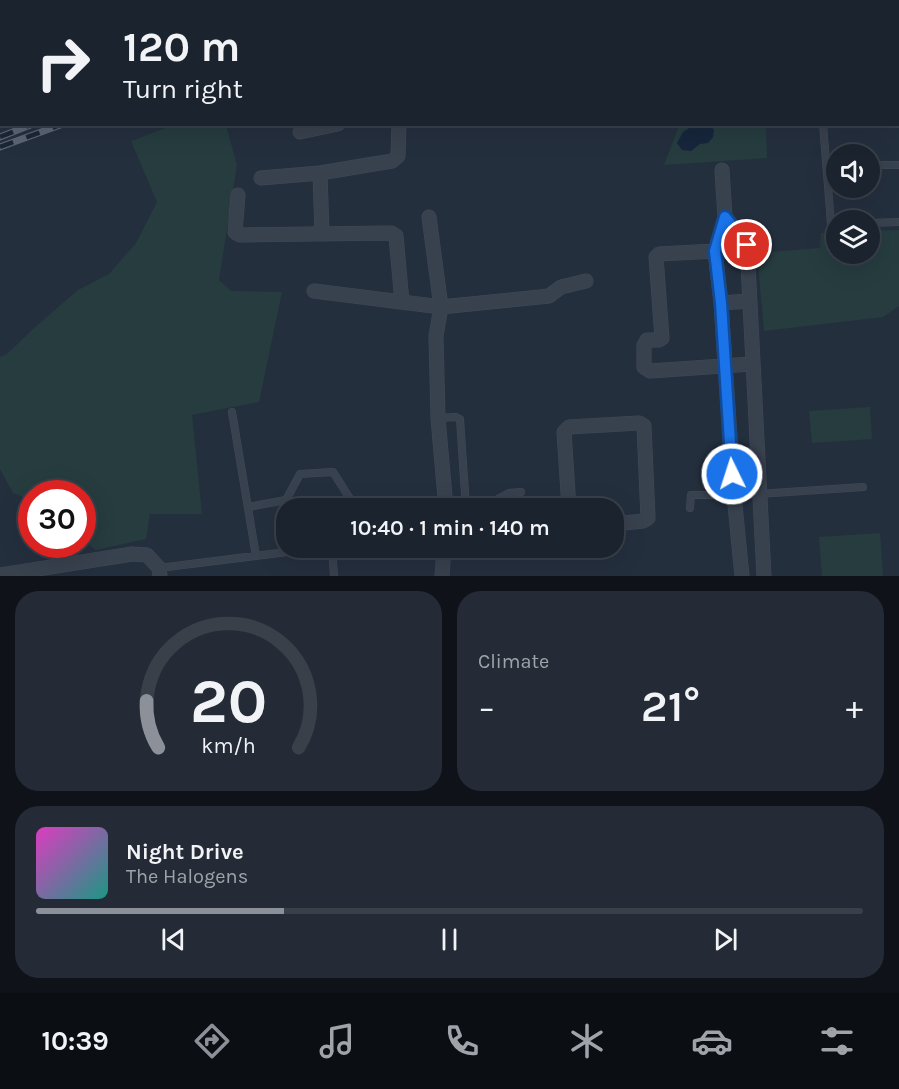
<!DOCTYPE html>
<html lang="en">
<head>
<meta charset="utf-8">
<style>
  body { margin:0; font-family:Karla,sans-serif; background:#242b36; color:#f1f3f6; height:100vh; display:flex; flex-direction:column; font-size:22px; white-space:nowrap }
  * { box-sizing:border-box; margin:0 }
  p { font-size:20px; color:#a0a4aa }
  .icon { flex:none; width:33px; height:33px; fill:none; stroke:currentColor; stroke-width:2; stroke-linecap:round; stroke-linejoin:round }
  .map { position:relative; height:576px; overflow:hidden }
  .side { display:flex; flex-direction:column; gap:15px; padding:15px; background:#0f1319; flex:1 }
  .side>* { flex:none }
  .hud { position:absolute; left:0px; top:0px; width:900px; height:126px; box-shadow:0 6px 24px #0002,0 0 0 2px #39404a; background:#1b232e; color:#f1f3f6; overflow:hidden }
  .tools { position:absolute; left:826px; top:144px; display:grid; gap:12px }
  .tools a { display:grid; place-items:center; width:54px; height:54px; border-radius:50%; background:#1b232e; box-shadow:0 6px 24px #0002,0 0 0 2px #39404a; font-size:30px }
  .speed { position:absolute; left:18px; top:480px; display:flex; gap:12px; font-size:30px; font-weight:700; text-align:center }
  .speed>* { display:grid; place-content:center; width:78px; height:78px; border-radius:50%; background:#1b232e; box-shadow:0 6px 24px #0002,0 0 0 2px #39404a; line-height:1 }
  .speed .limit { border:9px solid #d22; background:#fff; color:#111 }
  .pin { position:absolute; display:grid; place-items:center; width:51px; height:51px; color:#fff; margin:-26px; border:3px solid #fff; border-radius:50%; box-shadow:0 2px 6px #0007 }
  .me { position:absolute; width:66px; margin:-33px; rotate:356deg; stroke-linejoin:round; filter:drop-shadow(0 0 4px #0008) }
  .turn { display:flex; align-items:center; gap:21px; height:126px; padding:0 24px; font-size:27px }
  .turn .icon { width:78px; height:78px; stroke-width:2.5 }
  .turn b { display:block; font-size:42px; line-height:51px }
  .big { font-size:45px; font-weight:600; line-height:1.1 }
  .side .tile { flex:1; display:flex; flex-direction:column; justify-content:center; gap:9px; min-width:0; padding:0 21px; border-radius:24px; background:#242b36 }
  .side .dial { align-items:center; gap:0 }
  .dial svg { height:156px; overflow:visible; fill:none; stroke:#39404a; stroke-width:7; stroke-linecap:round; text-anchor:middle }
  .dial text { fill:#f1f3f6; stroke:none }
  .song { display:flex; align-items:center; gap:18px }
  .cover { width:72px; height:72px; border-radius:9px; background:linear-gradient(135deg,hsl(310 70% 55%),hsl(170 70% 35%)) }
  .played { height:6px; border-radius:3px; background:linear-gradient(90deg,#8c9099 30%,#39404a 30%) }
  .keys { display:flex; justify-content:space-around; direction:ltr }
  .heat { display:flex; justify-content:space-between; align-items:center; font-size:33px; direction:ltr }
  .side .tiles { flex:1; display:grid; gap:15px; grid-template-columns:1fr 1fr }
  .tile:last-child { grid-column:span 2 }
  .trip { position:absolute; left:276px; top:498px; width:348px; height:60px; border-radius:24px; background:#1b232e; box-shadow:0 6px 24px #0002,0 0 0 2px #39404a; font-weight:600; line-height:60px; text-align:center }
  .tab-bar { display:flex; height:96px; justify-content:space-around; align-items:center; background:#0b0e12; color:#a0a4aa }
  .tab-bar .icon { width:42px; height:42px }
  .tab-bar .active { color:#8c9099 }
  .tab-bar b { font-size:27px; color:#f1f3f6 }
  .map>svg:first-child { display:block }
</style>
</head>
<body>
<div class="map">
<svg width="899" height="576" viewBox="0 0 899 576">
  <rect width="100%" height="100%" fill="#242f3e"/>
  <path fill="#263c3f" d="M173 125H226L237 165 219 280 231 291 282 292 259 402 192 415 202 514H150L146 539 96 550 83 540 82 494H32L31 500 13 493 0 469V357L7 354 33 329 78 290 109 274 136 243 157 202 131 141Z
    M684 125H766L767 158 664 165 678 128Z
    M899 230V306L883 317 764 331 757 253 820 248 821 233 837 232V254H870V231Z
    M870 407 872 439 812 443 809 411Z
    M880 533 883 576H822L819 537Z"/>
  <path fill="#17263c" d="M694 125H710L714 130 713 137 708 143 700 144 691 151 682 150 677 143 683 132Z"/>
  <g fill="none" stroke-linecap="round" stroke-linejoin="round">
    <g stroke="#414a57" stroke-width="8">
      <path id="service" d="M898 75 899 74
        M823 124 831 224H837
        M870 165H899
        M870 223 899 222
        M232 412 256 556
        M438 418 456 417 460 419 466 508
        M759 494 863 487
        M248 507 286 500 300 474 333 472 354 505 369 508
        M481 508 509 493 521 492
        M690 508 691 495H734
        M332 548 334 576
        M159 568 319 548"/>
    </g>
    <g stroke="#414a57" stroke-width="15">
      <path id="minor" d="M183 2 187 0
        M796 2 802 0
        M0 74 2 73
        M300 132 338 124
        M722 170 725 217
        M261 178 320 173
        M238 195 235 232 240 235 391 233 396 236 402 302
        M429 217 441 307 436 336 438 418 446 508
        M322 234 320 173 392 161 398 156 399 124
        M715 251 659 254 656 257 662 338 659 340H647L644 345V367L650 371 752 364
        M314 291 441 307 549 296 561 287 586 281
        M721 303 749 301
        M569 508 564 432 569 427 639 423 644 426 648 518 643 521 614 524
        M0 575 132 554 147 555 159 568 160 576
        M442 576 444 548
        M742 576 734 495 721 303 715 251 725 217 747 245 764 576"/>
    </g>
    <use href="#service" stroke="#38414e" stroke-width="7"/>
    <use href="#minor" stroke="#38414e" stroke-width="14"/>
    <g stroke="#5a6575" stroke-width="7">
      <path id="rail" d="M371 2 375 0
        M402 2 407 0
        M0 137 33 124
        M0 147 63 124"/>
    </g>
    <use href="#rail" stroke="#1d2633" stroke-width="4.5" stroke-dasharray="14" stroke-linecap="butt"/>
  </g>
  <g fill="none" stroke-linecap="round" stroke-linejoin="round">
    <g stroke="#114b97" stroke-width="15">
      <path id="route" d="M732 474 721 303 715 251 725 217 747 245"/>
    </g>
    <use href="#route" stroke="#1a73e8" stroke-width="10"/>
  </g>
</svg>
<div class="tools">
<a><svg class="icon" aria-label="sound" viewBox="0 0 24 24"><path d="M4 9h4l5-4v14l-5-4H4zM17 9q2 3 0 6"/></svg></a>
<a><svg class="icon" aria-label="layers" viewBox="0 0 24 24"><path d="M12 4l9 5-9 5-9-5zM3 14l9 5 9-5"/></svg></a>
</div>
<div class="speed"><div class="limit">30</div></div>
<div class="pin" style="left:747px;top:245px;background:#d93025"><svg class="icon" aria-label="arrive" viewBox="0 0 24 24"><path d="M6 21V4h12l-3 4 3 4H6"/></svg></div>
<svg class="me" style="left:732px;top:474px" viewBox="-20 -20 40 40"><circle r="17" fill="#1a73e8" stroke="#fff" stroke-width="3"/><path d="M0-11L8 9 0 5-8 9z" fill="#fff"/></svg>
<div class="trip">10:40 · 1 min · 140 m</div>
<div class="hud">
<div class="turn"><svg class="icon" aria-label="right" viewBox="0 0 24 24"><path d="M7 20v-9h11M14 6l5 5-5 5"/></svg><div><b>120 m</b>Turn right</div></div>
</div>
</div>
<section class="side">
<div class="tiles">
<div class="tile dial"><svg viewBox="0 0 100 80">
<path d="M14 69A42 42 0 1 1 86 69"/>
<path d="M14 69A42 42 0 0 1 8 45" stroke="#8c9099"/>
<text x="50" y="56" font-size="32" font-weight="700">20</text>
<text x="50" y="72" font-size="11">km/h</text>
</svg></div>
<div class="tile"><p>Climate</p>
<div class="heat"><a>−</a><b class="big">21°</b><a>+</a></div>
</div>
<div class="tile">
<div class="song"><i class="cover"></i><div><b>Night Drive</b><p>The Halogens</p></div></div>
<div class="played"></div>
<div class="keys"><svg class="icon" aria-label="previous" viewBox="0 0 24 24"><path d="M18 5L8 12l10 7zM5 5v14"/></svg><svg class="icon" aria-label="pause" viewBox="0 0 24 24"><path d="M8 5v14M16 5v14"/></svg><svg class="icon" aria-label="next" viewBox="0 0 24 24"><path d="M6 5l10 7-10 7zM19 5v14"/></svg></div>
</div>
</div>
</section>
<nav class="tab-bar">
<b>10:39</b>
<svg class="icon active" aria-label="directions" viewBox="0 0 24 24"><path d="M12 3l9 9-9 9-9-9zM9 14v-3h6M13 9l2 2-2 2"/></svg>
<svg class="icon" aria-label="music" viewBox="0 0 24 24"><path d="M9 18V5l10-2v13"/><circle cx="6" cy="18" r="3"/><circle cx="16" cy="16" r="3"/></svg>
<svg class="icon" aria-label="phone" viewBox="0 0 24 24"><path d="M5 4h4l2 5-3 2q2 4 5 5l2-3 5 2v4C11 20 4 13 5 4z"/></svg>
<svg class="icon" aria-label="climate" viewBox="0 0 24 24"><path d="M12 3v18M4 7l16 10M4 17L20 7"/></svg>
<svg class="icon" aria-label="car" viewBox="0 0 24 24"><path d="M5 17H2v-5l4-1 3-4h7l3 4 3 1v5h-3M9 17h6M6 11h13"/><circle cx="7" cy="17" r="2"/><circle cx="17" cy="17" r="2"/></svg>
<svg class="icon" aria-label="filters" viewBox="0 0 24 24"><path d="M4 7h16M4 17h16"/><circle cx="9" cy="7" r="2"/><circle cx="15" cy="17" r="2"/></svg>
</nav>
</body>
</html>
